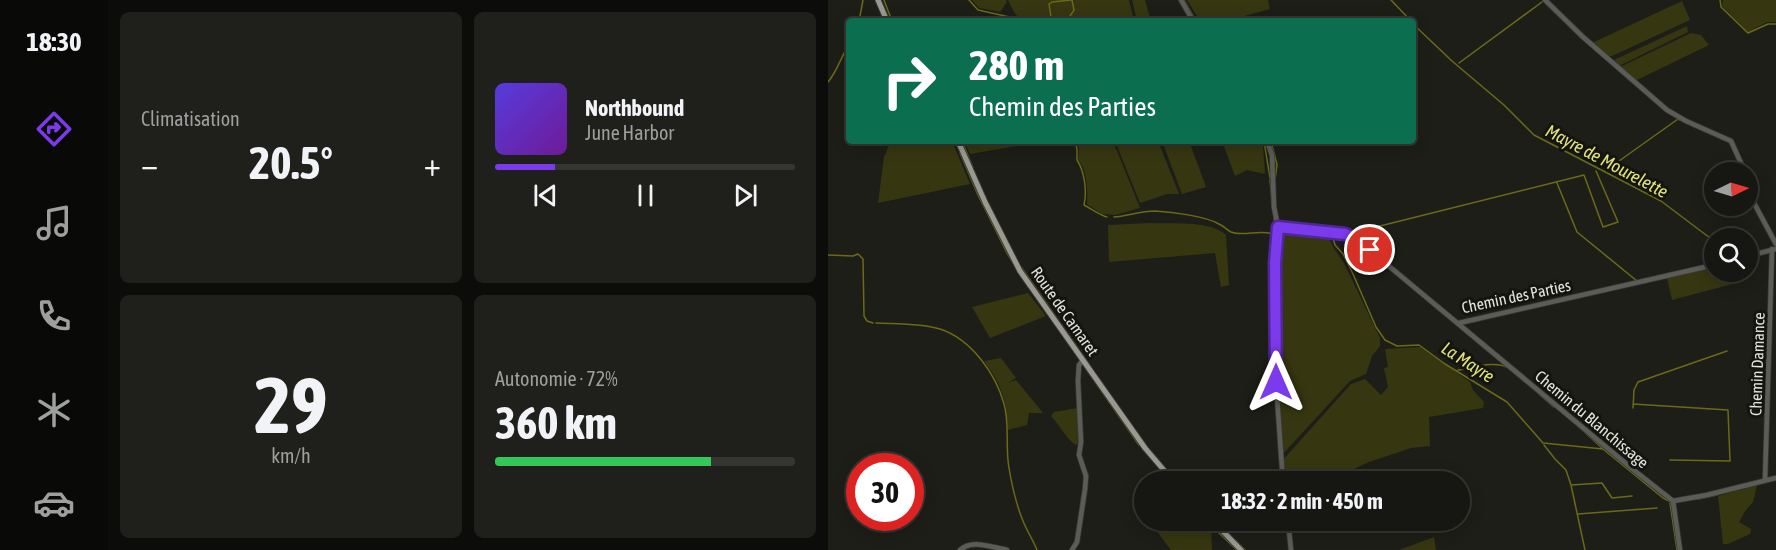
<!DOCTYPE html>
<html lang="fr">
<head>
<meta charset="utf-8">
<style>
  body { margin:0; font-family:"Asap Condensed",sans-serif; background:#1f1f1b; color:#f1f3f6; height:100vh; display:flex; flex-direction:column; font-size:22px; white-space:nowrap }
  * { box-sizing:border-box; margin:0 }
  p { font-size:20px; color:#9e9f9f }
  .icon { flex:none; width:33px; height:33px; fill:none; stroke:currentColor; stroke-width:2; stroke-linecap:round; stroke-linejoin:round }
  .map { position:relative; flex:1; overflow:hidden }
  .side { display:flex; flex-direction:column; gap:12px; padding:12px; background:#0c0c0a; width:720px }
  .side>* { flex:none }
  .hud { position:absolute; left:18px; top:18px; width:570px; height:126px; border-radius:6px; box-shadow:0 3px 15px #0003,0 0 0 2px #353532; background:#0b6e4f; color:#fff; overflow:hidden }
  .needle { width:39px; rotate:85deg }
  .tools { position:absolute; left:876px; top:162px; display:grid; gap:12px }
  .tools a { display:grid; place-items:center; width:54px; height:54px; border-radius:50%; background:#161612; box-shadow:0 3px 15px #0003,0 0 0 2px #353532; font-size:30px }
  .speed { position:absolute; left:18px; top:453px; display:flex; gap:12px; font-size:30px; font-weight:700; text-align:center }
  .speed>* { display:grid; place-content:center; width:78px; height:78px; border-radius:50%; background:#161612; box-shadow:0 3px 15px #0003,0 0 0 2px #353532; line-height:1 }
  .speed .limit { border:9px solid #d22; background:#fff; color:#111 }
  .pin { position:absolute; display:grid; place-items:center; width:51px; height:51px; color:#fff; margin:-26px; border:3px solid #fff; border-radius:50%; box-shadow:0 2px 6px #0007 }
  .me { position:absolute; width:66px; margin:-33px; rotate:0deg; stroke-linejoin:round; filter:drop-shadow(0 0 4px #0008) }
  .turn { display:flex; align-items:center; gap:21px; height:126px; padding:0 24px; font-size:27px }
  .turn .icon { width:78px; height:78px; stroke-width:2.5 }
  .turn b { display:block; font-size:42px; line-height:51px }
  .big { font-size:45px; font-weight:700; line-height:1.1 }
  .side .widget { flex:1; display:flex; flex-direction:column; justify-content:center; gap:9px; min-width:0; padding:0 21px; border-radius:9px; background:#1f1f1b }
  .side .dial { align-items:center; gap:0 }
  .dial b { font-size:78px; line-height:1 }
  .song { display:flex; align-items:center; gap:18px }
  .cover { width:72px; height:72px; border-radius:9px; background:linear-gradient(135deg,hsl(250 70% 55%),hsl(280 70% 35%)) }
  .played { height:6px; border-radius:3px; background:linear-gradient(90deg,#7c3aed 20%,#353532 20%) }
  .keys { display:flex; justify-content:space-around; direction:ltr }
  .heat { display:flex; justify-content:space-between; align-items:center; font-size:33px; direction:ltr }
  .charge { height:9px; border-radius:4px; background:linear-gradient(90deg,#34c759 72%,#353532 0) }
  .side .tiles { flex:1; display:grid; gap:12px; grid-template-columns:repeat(2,1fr) }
  .trip { position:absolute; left:306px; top:471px; width:336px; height:60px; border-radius:30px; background:#161612; box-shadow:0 3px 15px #0003,0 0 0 2px #353532; font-weight:700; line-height:60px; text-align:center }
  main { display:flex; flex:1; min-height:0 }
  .dock { display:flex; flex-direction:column; width:108px; justify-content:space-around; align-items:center; background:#090907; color:#9e9f9f }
  .dock .icon { width:42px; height:42px }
  .dock .selected { color:#7c3aed }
  .dock b { font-size:27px; color:#f1f3f6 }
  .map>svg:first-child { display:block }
</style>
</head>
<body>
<main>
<nav class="dock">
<b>18:30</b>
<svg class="icon selected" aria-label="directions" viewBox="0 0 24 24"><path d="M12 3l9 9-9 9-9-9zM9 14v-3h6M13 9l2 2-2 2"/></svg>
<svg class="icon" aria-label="music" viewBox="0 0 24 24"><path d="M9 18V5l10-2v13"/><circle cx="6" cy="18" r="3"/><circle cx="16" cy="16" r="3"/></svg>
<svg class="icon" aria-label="phone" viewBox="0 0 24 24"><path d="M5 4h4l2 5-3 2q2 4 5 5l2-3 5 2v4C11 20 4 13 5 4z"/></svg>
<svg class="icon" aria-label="climate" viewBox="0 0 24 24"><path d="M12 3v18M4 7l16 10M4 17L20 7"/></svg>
<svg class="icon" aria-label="car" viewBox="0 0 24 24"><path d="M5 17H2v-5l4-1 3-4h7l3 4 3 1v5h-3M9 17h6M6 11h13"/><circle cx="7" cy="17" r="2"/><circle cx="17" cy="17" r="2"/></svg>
</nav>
<section class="side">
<div class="tiles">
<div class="widget"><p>Climatisation</p>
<div class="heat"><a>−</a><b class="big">20.5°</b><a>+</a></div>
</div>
<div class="widget">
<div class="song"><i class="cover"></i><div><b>Northbound</b><p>June Harbor</p></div></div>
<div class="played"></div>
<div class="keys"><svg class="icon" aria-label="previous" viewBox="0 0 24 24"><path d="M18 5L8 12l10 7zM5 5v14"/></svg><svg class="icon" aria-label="pause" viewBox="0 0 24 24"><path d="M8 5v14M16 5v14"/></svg><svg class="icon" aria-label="next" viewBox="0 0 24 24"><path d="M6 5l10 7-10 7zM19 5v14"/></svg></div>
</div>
<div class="widget dial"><b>29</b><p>km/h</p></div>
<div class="widget"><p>Autonomie · 72%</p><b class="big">360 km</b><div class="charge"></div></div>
</div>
</section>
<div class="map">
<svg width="948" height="550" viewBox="0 0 948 550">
  <rect width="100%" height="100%" fill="#1e1e18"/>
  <path fill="#363611" d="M144 0H178L179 2 172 12 151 8Z
    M180 0H301L306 21H193L186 12Z
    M304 0H317L323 21H309Z
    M359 0H440L442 9 398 21H372Z
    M895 0H948V22H939L920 32 894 6Z
    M854 1 862 20 784 56H779L764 43Z
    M859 26 860 32 791 66 786 60Z
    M863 33 873 35 881 45 809 80 792 67Z
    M63 141H124L142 184 50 203 56 157Z
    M136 141H217L142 154Z
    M248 141H285L312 208 287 215 274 214 259 204C260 192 259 168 250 160L251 148Z
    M287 141H330L351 194H339L312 203Z
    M334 141H361L378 187 354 194Z
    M394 141H433L435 146 437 174 419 170 407 176Z
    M322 223C344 224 382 220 398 235L401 285 393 287 387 253 281 262 280 225Z
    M471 232 488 238 501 237 505 247 516 263 552 338V346L544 356 538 374 522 381 454 455 450 387 452 235 468 234Z
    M886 267V272H899L911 278 912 282 844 300 839 278Z
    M200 293 218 316 162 338 144 307Z
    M592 347 642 382 645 390 656 402 655 408 601 417 602 446 583 448 541 462 500 481H457L453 462 523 384 537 379 553 395 560 387 556 368 560 367 557 349Z
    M173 358 188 378 180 383 188 380 215 413H201L199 425 180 430C179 401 174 385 156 361Z
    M250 408 251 443 248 445C240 441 231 424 223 416L226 412Z
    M929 485 925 502 918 510 911 522 923 529 922 534 900 544H895L890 496Z
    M321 521H378L383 525 384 550H343Z
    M606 537 608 550H571Z"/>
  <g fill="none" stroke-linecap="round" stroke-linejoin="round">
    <path stroke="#6a6a1a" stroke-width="1.5" d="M56 0 64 21
      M141 0 150 10 186 18 190 21
      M243 0 224 2 221 4 223 17 227 19H240L246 10 244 0
      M356 0 368 21
      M563 0 583 21
      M892 0 893 7 920 33 940 24H948
      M31 21 35 0
      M585 24 624 61 676 105 706 135 833 201 886 241
      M631 63 714 2
      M0 82C10 70 13 56 21 45
      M127 141 130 148
      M134 141 145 168
      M247 141 249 149V160C257 172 259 192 256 205 262 208 273 216 279 217
      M436 141 442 178
      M443 141 449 165 447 180
      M132 153 150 195 179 253 200 287
      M777 171 850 119 852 120
      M442 180 447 228
      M729 183 749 232 809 281
      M286 217C299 216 313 211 327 211 344 212 377 216 391 224 396 226 399 230 403 232 416 237 431 229 445 234V288
      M451 230 463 233 470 231
      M481 232 489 236 499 235
      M524 233 756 175 775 227 790 222 768 171
      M504 235 507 245 515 254 525 274 548 327 557 340 569 346 591 345 617 364 679 402 715 443 775 449 835 498 843 502
      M0 255 25 256 30 254 35 259 36 316 39 321 45 323
      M193 267 262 366
      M48 323C68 324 93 323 112 329 143 339 168 374 176 404 182 424 177 447 181 468 184 486 188 504 195 521 199 531 205 540 209 550
      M256 366 311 445
      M630 370C645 368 666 360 681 368
      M712 395 726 407
      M805 404 900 410 902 461 842 460
      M805 408 806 390 810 382 899 351
      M749 425 774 448
      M716 445 727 459 738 470 743 485 757 550
      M342 473 350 482
      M743 485 774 483 784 498 804 496
      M870 499 889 495
      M842 503 849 550
      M750 514 829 508
      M390 532 409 550
      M407 540 417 550"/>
    <g stroke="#3a3a34" stroke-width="6">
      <path id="minor" d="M353 0 365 21
        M717 0 755 37 839 110 858 121 903 141 917 172
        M439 141 444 155 446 207 450 227 447 263 448 382 455 482
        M920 182 926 203 948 244
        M450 227 517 234 528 239 556 262 807 471 845 501 852 550
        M920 256 948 249
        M631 323 886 265
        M937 480 944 249
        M845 501 879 495 948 478
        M460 520 463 550
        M132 550C145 539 163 547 179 550
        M244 550 249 542 257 489 258 476 251 455 253 442 250 381 251 365 255 360"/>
    </g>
    <g stroke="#3a3a34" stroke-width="7">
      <path id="major" d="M50 0 59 21
        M130 141 157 202 192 271 317 448 346 482
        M384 520 413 550"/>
    </g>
    <use href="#minor" stroke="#5b5b58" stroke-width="4.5"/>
    <use href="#major" stroke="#999992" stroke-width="5"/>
  </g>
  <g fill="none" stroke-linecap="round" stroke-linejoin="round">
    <g stroke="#51269a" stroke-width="15">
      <path id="route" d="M448 382 447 263 450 227 517 234 528 239 542 250"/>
    </g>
    <use href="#route" stroke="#7c3aed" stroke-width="10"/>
  </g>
  <g text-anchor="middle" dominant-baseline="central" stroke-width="6" stroke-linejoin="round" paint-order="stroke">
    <g font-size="16" fill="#e3e3df" stroke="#15150f">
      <text transform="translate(688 296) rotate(-12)">Chemin des Parties</text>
      <text transform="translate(237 311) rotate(55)">Route de Camaret</text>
      <text transform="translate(929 364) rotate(-88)">Chemin Damance</text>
      <text transform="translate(764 419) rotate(40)">Chemin du Blanchissage</text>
    </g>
    <g font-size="18" font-style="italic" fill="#e3e47b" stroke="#15150f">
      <text transform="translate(779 161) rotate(28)">Mayre de Mourelette</text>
      <text transform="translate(640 362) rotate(33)">La Mayre</text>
    </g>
  </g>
</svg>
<div class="tools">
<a><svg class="needle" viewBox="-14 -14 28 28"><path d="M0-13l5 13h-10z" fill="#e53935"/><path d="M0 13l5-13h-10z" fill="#9e9f9f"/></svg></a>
<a><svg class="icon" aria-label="search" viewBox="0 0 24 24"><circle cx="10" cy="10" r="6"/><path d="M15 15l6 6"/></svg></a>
</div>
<div class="speed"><div class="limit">30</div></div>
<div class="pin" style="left:542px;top:250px;background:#d93025"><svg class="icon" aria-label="arrive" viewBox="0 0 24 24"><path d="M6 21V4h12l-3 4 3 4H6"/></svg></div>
<svg class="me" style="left:448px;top:382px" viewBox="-20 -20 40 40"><path d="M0-17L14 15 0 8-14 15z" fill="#7c3aed" stroke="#fff" stroke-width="4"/></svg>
<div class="trip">18:32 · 2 min · 450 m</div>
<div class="hud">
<div class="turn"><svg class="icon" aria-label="right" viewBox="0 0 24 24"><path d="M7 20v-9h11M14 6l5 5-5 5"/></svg><div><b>280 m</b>Chemin des Parties</div></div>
</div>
</div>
</main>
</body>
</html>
